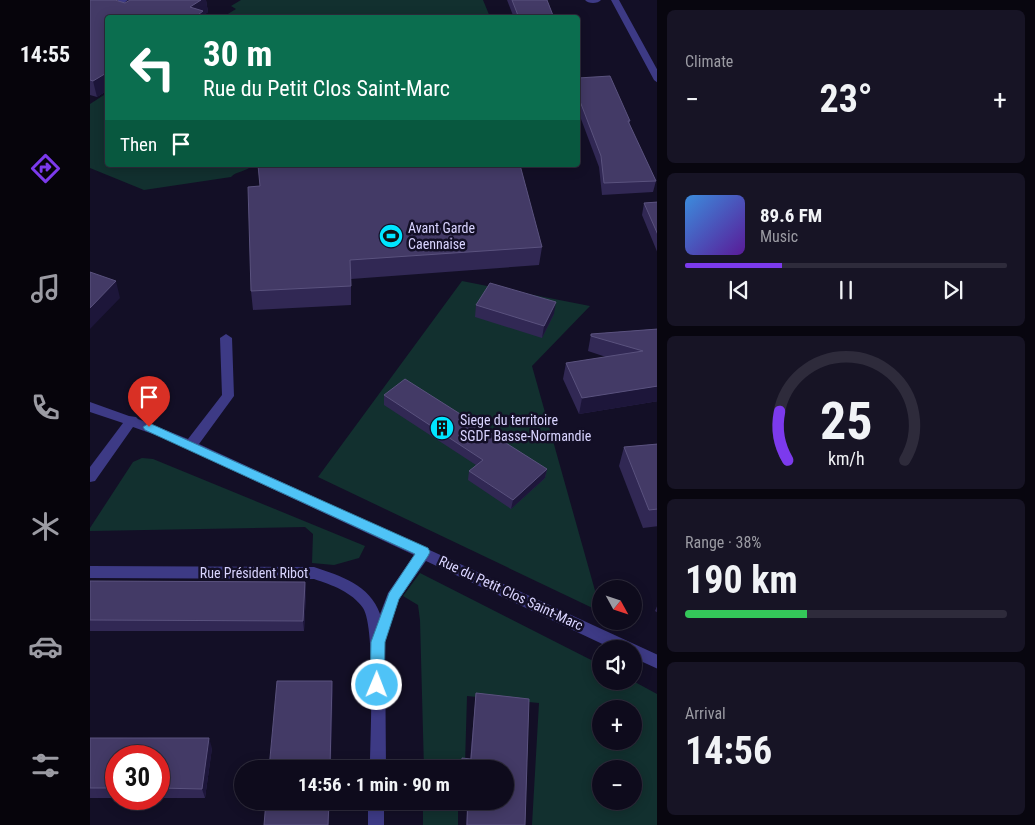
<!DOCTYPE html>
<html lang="en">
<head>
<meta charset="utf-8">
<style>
  body { margin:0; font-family:"Roboto Condensed",sans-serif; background:#171425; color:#f1f3f6; height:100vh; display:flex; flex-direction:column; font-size:19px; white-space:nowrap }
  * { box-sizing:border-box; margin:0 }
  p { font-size:16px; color:#9b9ba3 }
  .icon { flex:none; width:28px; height:28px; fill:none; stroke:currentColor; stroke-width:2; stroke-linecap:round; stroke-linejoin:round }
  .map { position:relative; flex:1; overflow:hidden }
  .details { display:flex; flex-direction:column; gap:10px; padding:10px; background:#08060f; width:378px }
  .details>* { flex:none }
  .banner { position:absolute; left:15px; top:15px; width:475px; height:152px; border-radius:5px; box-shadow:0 2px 12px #0003,0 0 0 1px #2e2b3b; background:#0b6e4f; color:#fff; overflow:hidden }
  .needle { width:32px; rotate:130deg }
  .tools { position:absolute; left:502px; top:580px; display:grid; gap:10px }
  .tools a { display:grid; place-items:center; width:50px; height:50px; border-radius:50%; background:#0e0b1c; box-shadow:0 2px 12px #0003,0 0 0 1px #2e2b3b; font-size:25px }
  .speed { position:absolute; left:15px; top:745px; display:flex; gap:10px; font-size:25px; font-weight:700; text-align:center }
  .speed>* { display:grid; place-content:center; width:65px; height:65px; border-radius:50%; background:#0e0b1c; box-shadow:0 2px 12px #0003,0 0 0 1px #2e2b3b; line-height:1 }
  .speed .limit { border:8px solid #d22; background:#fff; color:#111 }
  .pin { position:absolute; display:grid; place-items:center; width:42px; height:42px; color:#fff; margin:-51px -21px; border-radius:50% 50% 50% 0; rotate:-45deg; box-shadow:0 0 5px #0007 }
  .pin .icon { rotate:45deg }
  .me { position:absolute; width:55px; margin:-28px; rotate:1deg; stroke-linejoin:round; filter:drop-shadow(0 0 4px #0008) }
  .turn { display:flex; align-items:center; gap:18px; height:105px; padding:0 15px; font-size:22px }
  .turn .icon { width:65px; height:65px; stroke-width:2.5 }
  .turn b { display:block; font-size:35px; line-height:42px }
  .then { display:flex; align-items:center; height:48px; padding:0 15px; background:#0003; gap:10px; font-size:19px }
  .big { font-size:38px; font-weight:700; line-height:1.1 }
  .details .widget { flex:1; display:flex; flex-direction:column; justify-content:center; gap:8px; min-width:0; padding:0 18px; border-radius:8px; background:#171425 }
  .details .dial { align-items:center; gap:0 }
  .dial svg { height:130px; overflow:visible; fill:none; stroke:#2e2b3b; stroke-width:7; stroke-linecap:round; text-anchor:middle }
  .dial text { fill:#f1f3f6; stroke:none }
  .song { display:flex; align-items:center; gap:15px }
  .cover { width:60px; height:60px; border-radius:8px; background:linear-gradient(135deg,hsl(210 70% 55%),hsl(270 70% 35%)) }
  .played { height:5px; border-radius:2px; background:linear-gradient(90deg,#7c3aed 30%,#2e2b3b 30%) }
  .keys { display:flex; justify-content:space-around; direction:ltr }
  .heat { display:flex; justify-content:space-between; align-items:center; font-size:28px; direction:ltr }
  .charge { height:8px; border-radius:4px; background:linear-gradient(90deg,#34c759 38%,#2e2b3b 0) }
  .trip { position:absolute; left:144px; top:760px; width:280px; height:50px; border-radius:25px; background:#0e0b1c; box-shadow:0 2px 12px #0003,0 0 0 1px #2e2b3b; font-weight:700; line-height:50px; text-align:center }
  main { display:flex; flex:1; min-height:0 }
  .tabs { display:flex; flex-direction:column; width:90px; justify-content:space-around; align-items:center; background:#06040b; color:#9b9ba3 }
  .tabs .icon { width:35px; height:35px }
  .tabs .current { color:#7c3aed }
  .tabs b { font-size:22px; color:#f1f3f6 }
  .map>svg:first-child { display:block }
</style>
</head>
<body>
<main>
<nav class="tabs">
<b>14:55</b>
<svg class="icon current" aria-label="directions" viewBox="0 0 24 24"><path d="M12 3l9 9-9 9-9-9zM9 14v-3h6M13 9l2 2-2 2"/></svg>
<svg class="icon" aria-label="music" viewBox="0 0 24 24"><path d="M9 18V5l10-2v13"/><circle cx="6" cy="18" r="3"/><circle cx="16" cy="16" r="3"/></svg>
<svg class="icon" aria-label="phone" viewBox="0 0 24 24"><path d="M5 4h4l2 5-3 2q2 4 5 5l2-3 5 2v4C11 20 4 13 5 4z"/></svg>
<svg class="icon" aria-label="climate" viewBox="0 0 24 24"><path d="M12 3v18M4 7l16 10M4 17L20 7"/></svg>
<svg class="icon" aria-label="car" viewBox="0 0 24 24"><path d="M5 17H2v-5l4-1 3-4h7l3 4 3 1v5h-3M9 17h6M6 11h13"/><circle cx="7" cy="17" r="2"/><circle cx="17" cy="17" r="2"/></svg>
<svg class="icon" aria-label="filters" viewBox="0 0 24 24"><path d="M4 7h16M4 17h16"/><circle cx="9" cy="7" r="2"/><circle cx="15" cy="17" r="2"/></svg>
</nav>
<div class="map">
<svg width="568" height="825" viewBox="0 0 568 825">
  <rect width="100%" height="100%" fill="#130f26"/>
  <path fill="#12302f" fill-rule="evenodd" d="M151 0H393L400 17H133L146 9 141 6Z
    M17 93 18 165H163C156 172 146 171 141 177L54 190 0 168V104Z
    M372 281 500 306 442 366 511 612 228 477Z
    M52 458 63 459 275 546 269 558 244 565 222 563 223 534 215 527 0 531V528L43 462Z
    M330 573 511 665V681H543L567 694V825H442L449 703 377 696 375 764 334 769 330 620 328 605 313 596ZM511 709H544V741H511ZM511 769H544V801H511Z
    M333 801H368V825H333Z"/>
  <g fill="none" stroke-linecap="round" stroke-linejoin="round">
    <path fill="#3d3a85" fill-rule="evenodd" d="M28 0H38L34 3H28Z
      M495 0H511C508 4 498 4 495 0Z
      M521 0H529L568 71V83L564 80Z
      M136 334 142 338 144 396 109 444 568 655V669L544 658V649H523L336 561 309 599 295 642 296 769H280C280 739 286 628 273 608 262 592 242 585 224 579L0 578V566L224 567C251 576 280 585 290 614L298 593 324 555 71 437 43 427 5 481 0 482V467L33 423 0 412V402L39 416 46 417 48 419 98 439 132 395 130 338Z
      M278 801H294V825H278Z"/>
  </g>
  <path fill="#312854" d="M0 0 35 3 40 0H116L118 12 114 15V18H18V90L7 97 0 95Z
    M417 0H457L464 18H424Z
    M488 78 540 121 539 124 566 181 563 192 512 195 509 167 488 111Z
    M170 186 452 247 449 265 261 279V305L163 310 161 291Z
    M568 202V254L552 215 554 203Z
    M386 305 464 314 452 338 385 317Z
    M568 329V401L489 414 473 379 476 363 516 357 498 351 501 334Z
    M294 395 457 469 455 478 421 509 378 480 379 471 386 465 294 405Z
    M568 444V526L553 528 529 466 534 447Z
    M0 581 215 582 216 593 214 631H0Z
    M568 604V613L565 611Z
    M386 693 439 699 435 825H376L377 801H415V769H370L372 758 380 759Z
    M0 738 122 748 115 798H69V756H26V798H0Z"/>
  <path fill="#1d163a" d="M111 0H116L118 12 114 15V18H102L100 7Z
    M18 72V90L7 97 3 81Z
    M26 281 30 298 0 329V308Z
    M466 302 464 314 452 338 454 326Z
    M568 386V401L489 414 492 398Z
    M457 469 455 478 421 509 423 500Z
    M215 582 216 593 214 631 213 621Z
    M242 681 243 692 241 769H240Z
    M119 738 122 748 115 798 112 789Z
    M239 801H240L239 825H238Z"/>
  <path fill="#433a66" stroke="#5a527e" d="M0 0H25L35 3 40 0H111L100 7 113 11 104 18H18V72L3 81 0 80Z
    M422 0H457L464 18H429Z
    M520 76 540 121H538L566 181 514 183 511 156 488 96V78Z
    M168 165H430L452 247 260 260 261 286 161 291 158 187 170 186Z
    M568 202V235L554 203Z
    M0 272 26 281 0 308Z
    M400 283 466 302 454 326 386 305Z
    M568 329V386L492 398 476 363 553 351 501 336V334Z
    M315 379 457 469 423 500 379 471 393 460 294 395Z
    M568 444V509L559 510 534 447Z
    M0 581 215 582 213 621 0 620Z
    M187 681H242L240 769H179Z
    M386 693 439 699 435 825H377L378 801H415V769H371L372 758 381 759Z
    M0 738H119L112 789 69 788V756H26V788H0Z
    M176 801H239L238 825H174Z"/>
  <path fill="#4fc3f7" stroke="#337fa1" d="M59 423 338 548 340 552 338 556 309 599 295 642 294 685 292 689 287 691 282 689 280 685 281 642 299 593 325 554 55 430 53 427Z"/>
  <defs>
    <g id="stadium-disc" transform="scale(1.25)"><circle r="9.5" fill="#00e5ff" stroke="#130f26"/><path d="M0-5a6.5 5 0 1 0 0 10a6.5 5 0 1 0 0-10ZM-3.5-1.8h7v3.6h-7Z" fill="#111"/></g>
    <g id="building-disc" transform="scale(1.25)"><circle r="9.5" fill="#00e5ff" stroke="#130f26"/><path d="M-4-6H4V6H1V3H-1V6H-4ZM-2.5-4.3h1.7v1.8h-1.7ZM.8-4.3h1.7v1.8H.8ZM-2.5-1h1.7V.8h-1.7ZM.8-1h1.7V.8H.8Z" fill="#111"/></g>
  </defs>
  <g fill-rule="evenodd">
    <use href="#stadium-disc" x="301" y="236"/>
    <use href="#building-disc" x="352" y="428"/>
  </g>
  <g text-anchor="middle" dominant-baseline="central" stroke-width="5" stroke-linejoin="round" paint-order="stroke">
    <g font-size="14" fill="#d9d4ff" stroke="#130f26" text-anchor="start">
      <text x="318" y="228">Avant Garde<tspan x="318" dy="16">Caennaise</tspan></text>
      <text x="370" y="420">Siege du territoire<tspan x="370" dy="16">SGDF Basse-Normandie</tspan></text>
    </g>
    <g font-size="14" fill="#d9d4ff" stroke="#130f26">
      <text x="164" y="573">Rue Président Ribot</text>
      <text transform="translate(421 593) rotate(25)">Rue du Petit Clos Saint-Marc</text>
    </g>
  </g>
</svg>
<div class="tools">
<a><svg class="needle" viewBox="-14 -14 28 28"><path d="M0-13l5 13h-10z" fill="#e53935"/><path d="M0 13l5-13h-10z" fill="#9b9ba3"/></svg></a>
<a><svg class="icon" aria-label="sound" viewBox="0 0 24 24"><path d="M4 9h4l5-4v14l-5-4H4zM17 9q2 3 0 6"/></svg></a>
<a>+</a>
<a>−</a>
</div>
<div class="speed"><div class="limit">30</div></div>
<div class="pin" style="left:59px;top:427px;background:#d93025"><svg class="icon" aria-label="arrive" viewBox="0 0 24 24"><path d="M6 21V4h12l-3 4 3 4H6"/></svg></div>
<svg class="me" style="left:287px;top:685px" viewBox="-20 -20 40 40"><circle r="17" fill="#4fc3f7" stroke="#fff" stroke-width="3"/><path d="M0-11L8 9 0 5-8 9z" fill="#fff"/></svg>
<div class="trip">14:56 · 1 min · 90 m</div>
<div class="banner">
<div class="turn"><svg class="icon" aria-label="left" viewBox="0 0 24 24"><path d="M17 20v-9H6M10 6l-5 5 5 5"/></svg><div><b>30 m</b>Rue du Petit Clos Saint-Marc</div></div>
<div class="then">Then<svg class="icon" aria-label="arrive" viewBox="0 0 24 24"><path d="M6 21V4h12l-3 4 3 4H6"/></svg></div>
</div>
</div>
<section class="details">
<div class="widget"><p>Climate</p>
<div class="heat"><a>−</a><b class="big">23°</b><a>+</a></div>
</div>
<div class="widget">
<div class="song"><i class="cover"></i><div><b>89.6 FM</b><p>Music</p></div></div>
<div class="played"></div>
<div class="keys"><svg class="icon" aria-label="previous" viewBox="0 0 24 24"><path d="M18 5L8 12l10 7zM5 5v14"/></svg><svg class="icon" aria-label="pause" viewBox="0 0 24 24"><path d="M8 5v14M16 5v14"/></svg><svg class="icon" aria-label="next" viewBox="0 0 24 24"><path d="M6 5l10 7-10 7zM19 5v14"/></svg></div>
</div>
<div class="widget dial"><svg viewBox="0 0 100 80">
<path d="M14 69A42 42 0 1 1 86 69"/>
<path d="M14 69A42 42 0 0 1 9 39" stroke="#7c3aed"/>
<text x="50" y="56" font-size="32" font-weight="700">25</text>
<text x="50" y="72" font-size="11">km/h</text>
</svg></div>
<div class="widget"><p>Range · 38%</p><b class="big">190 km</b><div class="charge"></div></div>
<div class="widget"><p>Arrival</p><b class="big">14:56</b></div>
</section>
</main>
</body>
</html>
